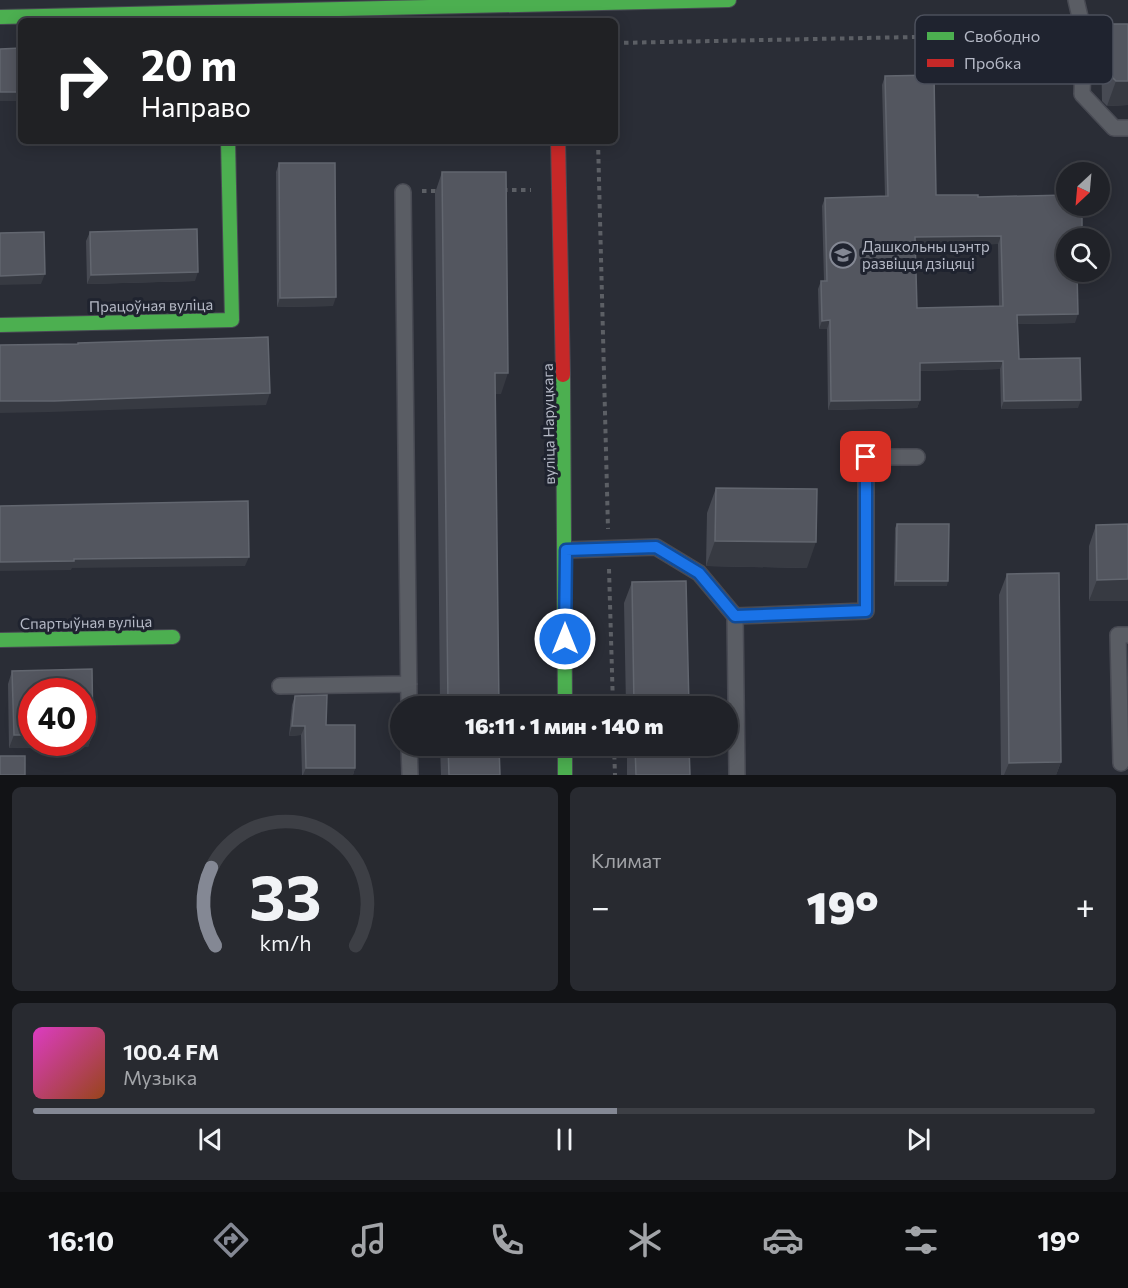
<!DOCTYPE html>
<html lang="ru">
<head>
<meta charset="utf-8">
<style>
  body { margin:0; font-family:Commissioner,sans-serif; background:#282a30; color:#f1f3f6; height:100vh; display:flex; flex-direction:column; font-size:22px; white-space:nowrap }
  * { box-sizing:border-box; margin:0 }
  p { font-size:20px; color:#a2a4a8 }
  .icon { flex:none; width:33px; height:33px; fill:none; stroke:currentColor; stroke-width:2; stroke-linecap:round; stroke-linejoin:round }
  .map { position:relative; height:775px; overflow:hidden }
  .drawer { display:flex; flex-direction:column; gap:12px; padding:12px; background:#121316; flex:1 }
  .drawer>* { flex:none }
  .guide { position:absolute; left:18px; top:18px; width:600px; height:126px; border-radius:9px; box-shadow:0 3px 15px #0003,0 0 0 2px #3d3f45; background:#202124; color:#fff; overflow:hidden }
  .needle { width:39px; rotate:206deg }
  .tools { position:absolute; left:1056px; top:162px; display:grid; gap:12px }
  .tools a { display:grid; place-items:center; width:54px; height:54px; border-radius:50%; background:#202228; box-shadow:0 3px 15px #0003,0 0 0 2px #3d3f45; font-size:30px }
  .speed { position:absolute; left:18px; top:678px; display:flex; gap:12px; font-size:30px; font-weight:700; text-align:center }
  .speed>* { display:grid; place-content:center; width:78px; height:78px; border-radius:50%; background:#202228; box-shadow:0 3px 15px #0003,0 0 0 2px #3d3f45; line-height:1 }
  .speed .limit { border:9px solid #d22; background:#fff; color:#111 }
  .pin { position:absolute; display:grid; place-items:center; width:51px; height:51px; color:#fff; margin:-26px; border-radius:12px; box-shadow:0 3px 9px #0006 }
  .me { position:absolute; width:66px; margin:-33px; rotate:0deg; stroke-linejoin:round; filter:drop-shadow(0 0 4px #0008) }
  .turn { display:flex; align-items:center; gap:21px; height:126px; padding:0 24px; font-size:27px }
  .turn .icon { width:78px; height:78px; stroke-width:2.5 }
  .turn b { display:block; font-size:42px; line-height:51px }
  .big { font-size:45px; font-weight:800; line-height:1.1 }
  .drawer .card { flex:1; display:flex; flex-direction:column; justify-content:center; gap:9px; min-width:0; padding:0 21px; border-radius:9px; background:#282a30 }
  .drawer .dial { align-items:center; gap:0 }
  .dial svg { height:156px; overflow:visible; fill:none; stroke:#3d3f45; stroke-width:7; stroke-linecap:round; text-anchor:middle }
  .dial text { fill:#f1f3f6; stroke:none }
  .song { display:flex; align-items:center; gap:18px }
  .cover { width:72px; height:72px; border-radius:9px; background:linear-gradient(135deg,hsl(310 70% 55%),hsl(20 70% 35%)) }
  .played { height:6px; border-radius:3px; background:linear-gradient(90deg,#848894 55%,#3d3f45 55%) }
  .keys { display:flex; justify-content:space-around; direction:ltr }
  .heat { display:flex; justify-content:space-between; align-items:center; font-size:33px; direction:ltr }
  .drawer .tiles { flex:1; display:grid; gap:12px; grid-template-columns:1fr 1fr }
  .card:last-child { grid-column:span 2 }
  .trip { position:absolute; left:390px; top:696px; width:348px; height:60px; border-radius:30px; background:#202228; box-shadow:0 3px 15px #0003,0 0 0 2px #3d3f45; font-weight:800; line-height:60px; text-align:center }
  .tabs { display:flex; height:96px; justify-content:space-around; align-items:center; background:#0d0e10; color:#a2a4a8 }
  .tabs .icon { width:42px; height:42px }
  .tabs .selected { color:#848894 }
  .tabs b { font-size:27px; color:#f1f3f6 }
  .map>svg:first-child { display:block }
</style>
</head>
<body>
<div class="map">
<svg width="1128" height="775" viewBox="0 0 1128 775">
  <rect width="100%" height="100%" fill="#2a2d36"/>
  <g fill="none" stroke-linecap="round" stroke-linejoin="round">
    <g stroke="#484a53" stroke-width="18">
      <path id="lane" d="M1076 0 1084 34 1082 94 1114 128H1128
        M403 192 409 706
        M566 550 656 547 699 573 735 616 866 611V457H917
        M735 616 737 775
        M280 686 409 684
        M409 746 410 775
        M1121 763 1118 635H1128"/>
    </g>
    <g stroke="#484a53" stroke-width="16">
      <path id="fast" d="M0 17 729 0
        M0 325 232 320 228 141
        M563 375 565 706
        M0 640 173 637
        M565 746V775"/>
    </g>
    <g stroke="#484a53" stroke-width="16">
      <path id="jam" d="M558 141 563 375"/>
    </g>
    <path stroke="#5c5f65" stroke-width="4" stroke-dasharray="4.5 4.5" stroke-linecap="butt" d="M615 43 1064 34
      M598 141 608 529
      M503 190H531
      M422 191H438
      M609 569 613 706
      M614 746 615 775"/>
    <use href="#lane" stroke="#5a5d64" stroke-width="15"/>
    <use href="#fast" stroke="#4caf50" stroke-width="14"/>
    <use href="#jam" stroke="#c62828" stroke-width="14"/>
  </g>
  <path fill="#474a53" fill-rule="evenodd" d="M1110 24 1128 105 1107 106 1102 101 1101 49Z
    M885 76 936 195 978 197 1066 238 1075 323 1018 324 1019 359 1078 408 1001 409 1000 369 920 371V400L917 408 828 410 827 329H819L818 289 821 281H824L822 206 825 198 885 196 882 85ZM998 244 999 306 917 308 915 246Z
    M279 163 333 306 277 307 276 172Z
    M442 172 501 394H495L499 706H440L435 193Z
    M90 232 195 281 87 284 86 241Z
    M716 488 807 568 706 566 707 513Z
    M897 524 947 586H894L895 528Z
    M1128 524 1089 601V546L1096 525Z
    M1007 574 1061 762 1056 775H1001L999 595Z
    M632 582 689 706H626L624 603Z
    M12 671 93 734 88 747 9 748 8 684Z
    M295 696 326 725 355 768 353 775H302L301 735 289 736 292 705Z
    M440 746H499L500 775H441Z
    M627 746H689L690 775H627Z"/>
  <path fill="#373a42" d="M1116 81H1128V105L1107 106Z
    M0 92H21V101H0Z
    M1001 236 998 244 912 246 915 237Z
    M198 272 195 281 87 284 91 275Z
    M45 274 41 284 0 285V276Z
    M336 297 333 306 277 307 280 298Z
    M1078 314 1075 323 1014 324 1017 315Z
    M830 320 827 329H819L822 321Z
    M1003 361 1000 369 917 371 920 363Z
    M495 373H508L501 394H487Z
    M270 393 266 405 50 412 0 413V401Z
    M920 400 917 408 828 410 831 401Z
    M1081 400 1078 408 1001 409 1004 401Z
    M715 541 816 542 807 568 706 566Z
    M249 557 245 566 72 568 71 570 0 571V562L74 559Z
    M1128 579V601H1089L1097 580Z
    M896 581H948L947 586H894Z
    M292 726H305L301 735 289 736Z
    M82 734H93L88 747 9 748 14 735H32V742H82Z
    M1061 762 1056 775H1004L1009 763Z
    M306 768H355L353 775H303Z"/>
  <path fill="#53565f" stroke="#62666f" stroke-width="1.5" fill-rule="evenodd" d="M1110 24H1128V81H1116L1111 76Z
    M21 48V92H0V49Z
    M934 75 936 195H978V197L1066 195V206H1082V238H1066V272H1077L1078 314 1017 315 1019 359 1080 358 1081 400 1004 401 1003 361 920 363V400L831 401 830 320 822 321 821 281H827L825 198 888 196 885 76ZM1001 236 1003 306 917 308 915 237Z
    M279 163H335L336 297 280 298Z
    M442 172H506L508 373H495L499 706H448Z
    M197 229 198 272 91 275 90 232Z
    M44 232 45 274 0 276V233Z
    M268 337 270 393 54 401H0V345L78 344V343Z
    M716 488 817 489 816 542 715 541Z
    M248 501 249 557 74 559V561L0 562V506Z
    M897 524H949L948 581H896Z
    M1128 524V579L1097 580 1096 525Z
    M1059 573 1061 762 1009 763 1007 574Z
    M686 581 689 706H634L632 582Z
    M92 669 93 734H82V692H32V735H14L12 671Z
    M327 695 326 725H355V768H306L305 726H292L295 696Z
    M448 746H499L500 775H449Z
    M635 746H689L690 775H636Z
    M0 756H25V775H0Z"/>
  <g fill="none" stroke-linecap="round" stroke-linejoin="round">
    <g stroke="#114b97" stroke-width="15">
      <path id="route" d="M565 639 566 550 656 547 699 573 735 616 866 611V457"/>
    </g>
    <use href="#route" stroke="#1a73e8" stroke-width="10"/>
  </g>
  <defs>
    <g id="school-ring" transform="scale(1.35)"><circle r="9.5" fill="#1f232f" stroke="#848894" stroke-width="1.5"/><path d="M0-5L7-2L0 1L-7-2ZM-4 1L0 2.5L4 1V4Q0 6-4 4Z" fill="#848894"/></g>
  </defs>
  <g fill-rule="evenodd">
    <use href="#school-ring" x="843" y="255"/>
  </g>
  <g text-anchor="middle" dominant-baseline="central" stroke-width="6" stroke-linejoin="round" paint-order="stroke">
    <g font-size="15" fill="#b5b9c6" stroke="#1f232f" text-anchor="start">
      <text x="862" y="246">Дашкольны цэнтр<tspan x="862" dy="17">развіцця дзіцяці</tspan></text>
    </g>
    <g font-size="15" fill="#b5b9c6" stroke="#1f232f">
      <text transform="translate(151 305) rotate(-1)">Працоўная вуліца</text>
      <text transform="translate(548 424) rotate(-91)">вуліца Наруцкага</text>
      <text transform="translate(86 622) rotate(-1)">Спартыўная вуліца</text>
    </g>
  </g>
  <rect x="915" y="15" width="198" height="69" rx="9" fill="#1f232f" stroke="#4c505c" stroke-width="1.5"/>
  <rect x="927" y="32" width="27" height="8" fill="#4caf50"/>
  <rect x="927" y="59" width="27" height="8" fill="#c62828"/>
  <g font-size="16" fill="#b5b9c6">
    <text x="964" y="42">Свободно</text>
    <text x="964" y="69">Пробка</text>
  </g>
</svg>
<div class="tools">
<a><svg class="needle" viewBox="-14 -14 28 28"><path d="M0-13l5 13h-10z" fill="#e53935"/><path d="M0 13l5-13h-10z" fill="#a2a4a8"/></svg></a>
<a><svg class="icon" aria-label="search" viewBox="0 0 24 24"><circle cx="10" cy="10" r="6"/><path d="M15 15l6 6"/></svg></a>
</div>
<div class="speed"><div class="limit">40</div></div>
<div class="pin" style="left:866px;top:457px;background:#d93025"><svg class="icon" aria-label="arrive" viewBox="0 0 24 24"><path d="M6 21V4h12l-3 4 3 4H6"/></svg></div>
<svg class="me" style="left:565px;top:639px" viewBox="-20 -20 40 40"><circle r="17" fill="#1a73e8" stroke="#fff" stroke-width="3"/><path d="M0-11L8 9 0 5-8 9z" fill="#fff"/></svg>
<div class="trip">16:11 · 1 мин · 140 m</div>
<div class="guide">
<div class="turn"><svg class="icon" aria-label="right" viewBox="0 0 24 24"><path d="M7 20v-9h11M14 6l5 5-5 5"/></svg><div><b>20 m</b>Направо</div></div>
</div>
</div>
<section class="drawer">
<div class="tiles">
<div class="card dial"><svg viewBox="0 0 100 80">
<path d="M14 69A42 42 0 1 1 86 69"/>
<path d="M14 69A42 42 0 0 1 12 29" stroke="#848894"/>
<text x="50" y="56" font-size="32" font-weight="700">33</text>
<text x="50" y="72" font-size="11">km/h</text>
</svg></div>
<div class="card"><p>Климат</p>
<div class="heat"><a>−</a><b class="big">19°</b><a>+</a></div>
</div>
<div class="card">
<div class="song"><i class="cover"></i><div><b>100.4 FM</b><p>Музыка</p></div></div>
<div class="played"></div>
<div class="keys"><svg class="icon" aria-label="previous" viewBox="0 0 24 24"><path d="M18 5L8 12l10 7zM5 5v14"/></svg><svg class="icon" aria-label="pause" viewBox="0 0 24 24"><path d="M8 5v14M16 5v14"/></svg><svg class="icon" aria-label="next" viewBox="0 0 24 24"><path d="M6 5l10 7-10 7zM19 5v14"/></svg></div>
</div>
</div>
</section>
<nav class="tabs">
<b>16:10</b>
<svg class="icon selected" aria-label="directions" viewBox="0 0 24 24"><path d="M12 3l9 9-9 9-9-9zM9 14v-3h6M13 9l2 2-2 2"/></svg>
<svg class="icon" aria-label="music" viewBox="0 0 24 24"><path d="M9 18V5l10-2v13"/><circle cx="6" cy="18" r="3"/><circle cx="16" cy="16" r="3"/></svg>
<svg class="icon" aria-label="phone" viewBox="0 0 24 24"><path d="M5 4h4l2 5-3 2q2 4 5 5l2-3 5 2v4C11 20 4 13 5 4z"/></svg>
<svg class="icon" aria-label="climate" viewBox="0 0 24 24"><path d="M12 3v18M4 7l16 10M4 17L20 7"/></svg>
<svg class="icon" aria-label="car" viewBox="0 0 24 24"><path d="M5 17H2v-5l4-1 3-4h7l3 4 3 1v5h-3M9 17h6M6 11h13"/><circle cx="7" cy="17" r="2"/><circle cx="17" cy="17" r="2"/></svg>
<svg class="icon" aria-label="filters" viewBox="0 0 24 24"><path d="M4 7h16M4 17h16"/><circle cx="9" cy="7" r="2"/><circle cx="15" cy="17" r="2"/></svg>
<b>19°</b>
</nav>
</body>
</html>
